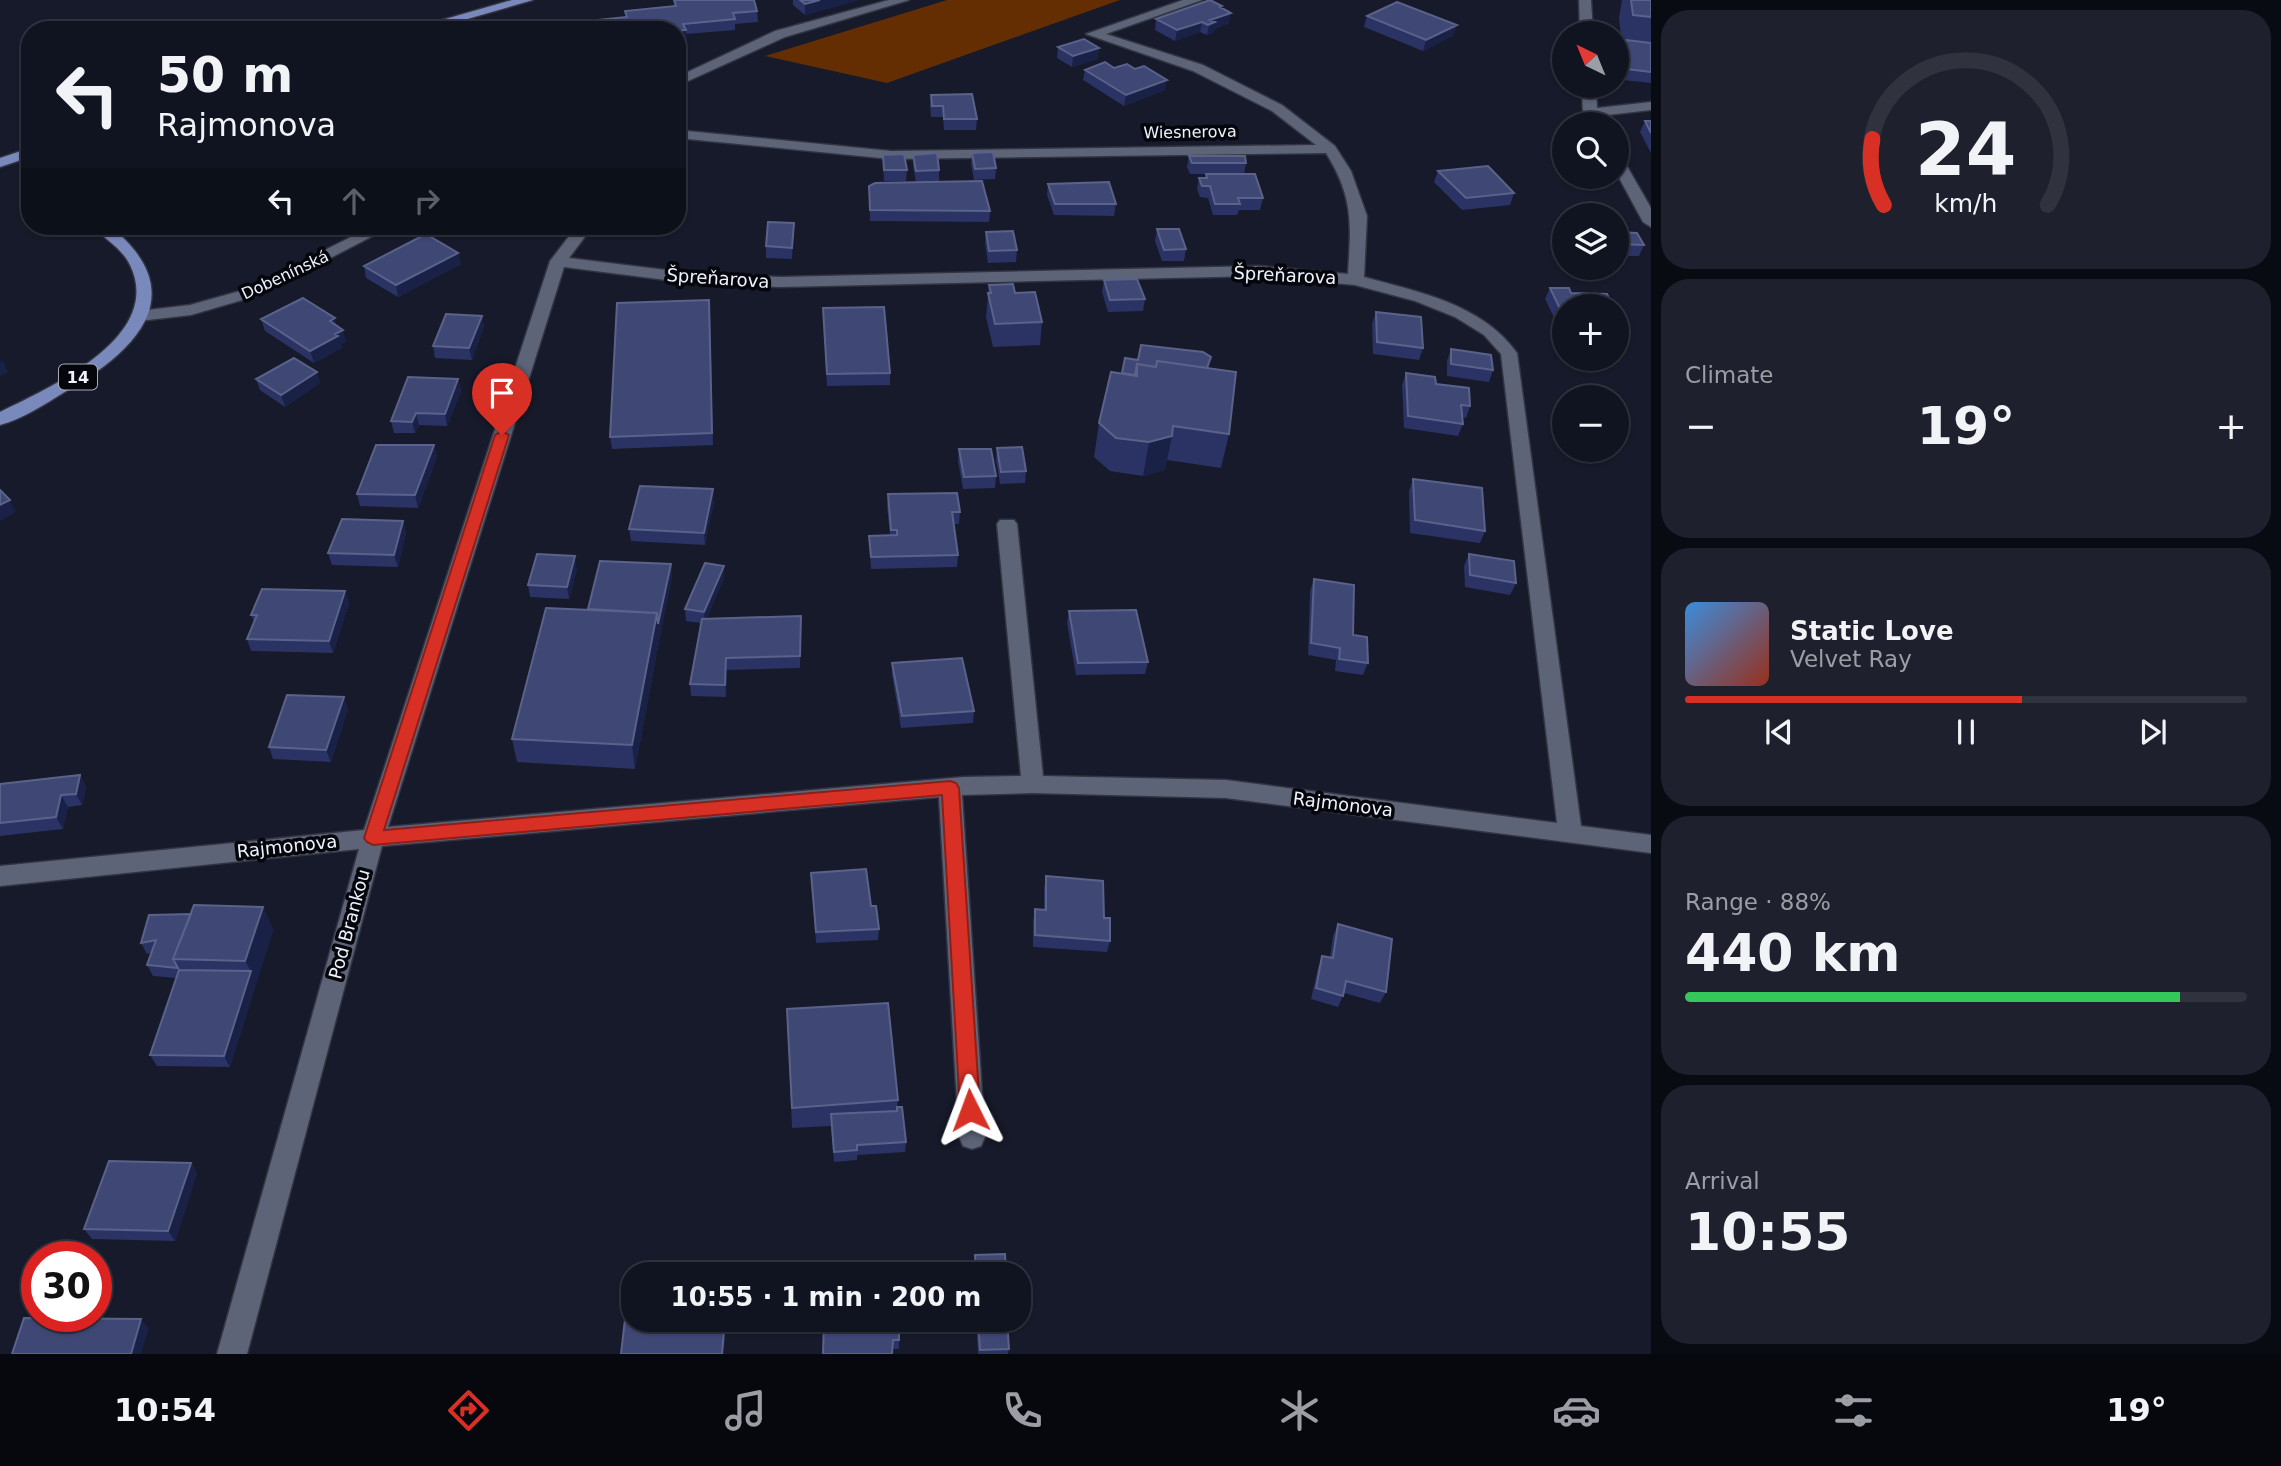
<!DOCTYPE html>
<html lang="en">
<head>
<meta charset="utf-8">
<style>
  body { margin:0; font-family:"DejaVu Sans",sans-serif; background:#1e212d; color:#f1f3f6; height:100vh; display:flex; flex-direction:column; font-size:26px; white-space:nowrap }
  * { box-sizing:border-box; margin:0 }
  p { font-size:23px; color:#9c9ea5 }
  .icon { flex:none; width:38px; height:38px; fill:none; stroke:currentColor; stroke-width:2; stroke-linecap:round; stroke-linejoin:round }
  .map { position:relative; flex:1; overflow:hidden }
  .sheet { display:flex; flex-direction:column; gap:10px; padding:10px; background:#090b12; width:630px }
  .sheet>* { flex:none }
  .banner { position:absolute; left:21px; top:21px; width:665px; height:214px; border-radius:28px; box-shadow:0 2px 5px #0004,0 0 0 2px #30333e; background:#101420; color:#f1f3f6; overflow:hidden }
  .needle { width:46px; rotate:317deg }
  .fabs { position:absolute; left:1552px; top:21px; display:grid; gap:14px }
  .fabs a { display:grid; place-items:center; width:77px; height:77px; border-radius:50%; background:#101420; box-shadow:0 2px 5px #0004,0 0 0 2px #30333e; font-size:35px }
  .speed { position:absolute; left:21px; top:1241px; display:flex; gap:14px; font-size:35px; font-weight:700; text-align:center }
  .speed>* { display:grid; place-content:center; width:91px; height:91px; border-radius:50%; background:#101420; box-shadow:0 2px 5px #0004,0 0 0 2px #30333e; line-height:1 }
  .speed .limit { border:10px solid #d22; background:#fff; color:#111 }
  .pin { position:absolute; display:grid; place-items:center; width:60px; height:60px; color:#fff; margin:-72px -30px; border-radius:50% 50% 50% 0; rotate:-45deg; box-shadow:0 0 7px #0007 }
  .pin .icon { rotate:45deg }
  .me { position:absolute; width:77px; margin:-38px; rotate:357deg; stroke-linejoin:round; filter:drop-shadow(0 0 5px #0008) }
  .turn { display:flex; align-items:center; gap:24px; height:147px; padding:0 21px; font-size:32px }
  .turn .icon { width:91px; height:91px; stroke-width:2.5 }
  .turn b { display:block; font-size:49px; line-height:60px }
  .lanes { display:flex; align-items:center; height:66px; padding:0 21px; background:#0003; justify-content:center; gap:35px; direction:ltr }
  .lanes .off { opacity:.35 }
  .big { font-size:52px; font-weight:600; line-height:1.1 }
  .sheet .card { flex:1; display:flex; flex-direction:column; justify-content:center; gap:10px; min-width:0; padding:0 24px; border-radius:28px; background:#1e212d }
  .sheet .dial { align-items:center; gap:0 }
  .dial svg { height:182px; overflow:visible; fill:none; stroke:#30333e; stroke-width:7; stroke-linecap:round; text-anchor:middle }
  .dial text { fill:#f1f3f6; stroke:none }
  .song { display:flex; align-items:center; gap:21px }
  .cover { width:84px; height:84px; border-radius:10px; background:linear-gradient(135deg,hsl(210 70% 55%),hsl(10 70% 35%)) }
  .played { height:7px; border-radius:4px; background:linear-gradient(90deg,#d93025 60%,#30333e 60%) }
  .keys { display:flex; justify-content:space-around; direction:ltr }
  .heat { display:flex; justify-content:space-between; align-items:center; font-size:38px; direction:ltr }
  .charge { height:10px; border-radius:5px; background:linear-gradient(90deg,#34c759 88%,#30333e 0) }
  .trip { position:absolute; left:621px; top:1262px; width:410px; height:70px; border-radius:28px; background:#101420; box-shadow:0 2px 5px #0004,0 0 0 2px #30333e; font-weight:600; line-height:70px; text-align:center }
  .tabs { display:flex; height:112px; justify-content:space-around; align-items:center; background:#06080d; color:#9c9ea5 }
  .tabs .icon { width:49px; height:49px }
  .tabs .on { color:#d93025 }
  .tabs b { font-size:32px; color:#f1f3f6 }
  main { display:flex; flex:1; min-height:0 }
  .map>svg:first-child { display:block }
</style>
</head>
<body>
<main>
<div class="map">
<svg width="1651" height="1354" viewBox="0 0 1651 1354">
  <rect width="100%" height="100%" fill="#161a2a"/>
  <path fill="#642d02" d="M947 0H1120L887 83 765 56Z"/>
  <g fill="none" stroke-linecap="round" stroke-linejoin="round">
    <g stroke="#323441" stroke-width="3">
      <path id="minor" d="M889 0H909L785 37 677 86V77L775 31Z
        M1183 0H1202L1106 34 1203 65 1282 105 1335 146 1351 171 1367 216 1364 277C1419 292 1482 304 1517 353L1581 826 1651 835V853L1226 798 1033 793 962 795 985 1137 981 1146 972 1149 963 1146 959 1137 939 797 382 846 247 1354H217L359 849 0 886V866L364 830 550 261 577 226H593L569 258 690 273 780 277 1259 266 1348 274C1351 224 1354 198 1326 153L891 159 677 138V130L891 151 1316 145 1272 111 1193 71 1086 34ZM564 267 690 283 780 287 1259 276 1355 285 1415 301 1455 317 1484 335 1501 354 1557 823 1226 780 1043 776 1017 524 1014 520H1000L997 524 1021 776 964 777 388 827Z
        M1579 0H1591L1593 33H1580Z
        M1582 86H1596L1597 108 1651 102V110L1599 116 1603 124H1589L1583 113Z
        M1617 157 1624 161 1651 208V227L1643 222 1617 174Z
        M373 226H392L259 295 191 315 139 321 131 316 139 311 190 305 247 289Z"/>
    </g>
    <g stroke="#323441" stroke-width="3">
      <path id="major" d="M512 0H533L429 30H407Z
        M30 148V157L0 167V158Z
        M93 226H110C195 295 135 352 63 393 44 405 22 419 0 425V412C49 388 165 337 130 265 122 248 105 240 93 226Z"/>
    </g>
    <use href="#minor" fill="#5e6478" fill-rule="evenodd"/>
    <use href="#major" fill="#7a89bc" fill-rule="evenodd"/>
  </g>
  <path fill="#2a3364" d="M674 0 757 11 758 22 735 24V30L686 34 687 41 677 42V30L626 18 625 11 674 6Z
    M793 0H859L805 15 793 5Z
    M1622 0H1651V83L1623 80 1619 58 1624 46 1622 45 1619 18Z
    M1221 8 1229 23 1214 29 1213 33 1207 35 1200 32 1175 41 1155 30 1156 19Z
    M1367 16 1454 35 1423 51 1364 27Z
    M1058 47 1099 48 1097 59 1072 67 1057 58Z
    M1114 68 1165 90 1124 106 1083 80 1085 70Z
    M931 95 977 119 976 130H944L943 117H931L930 106Z
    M1645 121H1651V153L1640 132Z
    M972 153 996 168 995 179 974 180 971 164Z
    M883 155 907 170 906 181H884L883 166Z
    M913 155 939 170V181L916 182 913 166Z
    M1189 156 1246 163 1244 174 1263 198 1260 210H1239L1237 215H1213L1208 198 1200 197 1197 189 1199 178H1205L1206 174H1190L1187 167Z
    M1438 171 1514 193 1510 205 1462 210 1434 182Z
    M1048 184 1116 204 1114 216 1054 215 1047 195Z
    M869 186 990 211 989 222 870 221Z
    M794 223 792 259 766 258V246Z
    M511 226H551L530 237Z
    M1157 229 1186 249 1184 261H1162L1155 241Z
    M986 232 1017 250 1016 262 988 263 985 243Z
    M1617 232 1644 245 1639 256H1617Z
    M458 253 461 264 398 297 366 278 364 266Z
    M1104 280 1145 299 1143 311 1108 312 1102 292Z
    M989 285 1015 293 1042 322 1040 345 993 347 986 317Z
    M1550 288 1564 306V338L1545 299Z
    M823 308 890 373V385L827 386Z
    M710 312 713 445 612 449 610 437Z
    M1376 312 1423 348 1419 360 1373 354 1372 324Z
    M1617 313 1628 335 1623 346H1617Z
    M482 316 484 327 472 360 435 358 433 346Z
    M261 319 337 326 346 341 341 345 342 348 314 363 265 331Z
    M1451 349 1493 370 1489 382 1447 376V361Z
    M1125 358 1209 368 1229 434 1221 468 1167 460 1165 470 1143 476 1110 471 1094 457 1099 423 1122 373Z
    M317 372 320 383 285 407 260 390 256 379Z
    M1406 373 1436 384 1470 406 1466 418 1462 417 1463 424 1458 436 1404 428 1402 385Z
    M458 379 461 391 447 426 419 425 415 433H394L391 421Z
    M434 445 437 457 418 508 360 506 357 494Z
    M997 448 1026 471 1025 483 1000 484 996 460Z
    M959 449 996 476 995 488 963 489 958 461Z
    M1413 479 1485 531 1480 543 1410 533 1409 491Z
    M888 494 960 512 959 524H954L958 555 957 567 871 569 869 536 890 535 887 506Z
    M714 501 705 545 631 541 629 529Z
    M403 521 406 533 398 567 332 565 328 553Z
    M1469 554 1516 583 1510 595 1465 587 1464 566Z
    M671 564 672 576 660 636 635 769 517 762 512 739 588 609Z
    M577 569 569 599 530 597 528 585Z
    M724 578 707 618 801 616 800 668 727 670 726 697 691 696 690 684 701 623 686 621 685 609Z
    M1314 579 1353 635 1368 663 1363 675 1335 671 1336 660 1308 655 1310 591Z
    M345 591 349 603 333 653 251 651 247 639 254 622 251 615Z
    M1069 611 1148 662 1145 674 1076 675 1067 623Z
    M892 663 974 711 973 723 901 728 892 675Z
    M348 709 331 762 273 759 269 747Z
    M80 775 86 787 82 805 68 807 63 829 0 836V784Z
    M811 873 871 906 879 929 878 940 816 943Z
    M1046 876 1104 918 1110 941 1107 952 1033 947V921L1035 909 1044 910V888Z
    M263 907 273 930 230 1067 157 1066 150 1055 177 978 153 976 147 965 151 953 147 954 141 943 191 914Z
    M1338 924 1386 992 1380 1003 1344 993 1338 1007 1311 999 1318 968 1322 956 1330 957 1333 936Z
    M787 1009 898 1100 897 1107 906 1142 905 1152 857 1155V1160L834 1162 831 1126 792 1128Z
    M191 1163 197 1173 175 1241 92 1239 84 1229Z
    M975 1255 1006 1274H974V1264Z
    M824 1320 899 1340V1349H892Z
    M976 1320H1007L1009 1349 1008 1354H978Z"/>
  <path fill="#192146" d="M820 0H859L805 15V4Z
    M1222 6 1220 17 1231 13 1229 23 1214 29 1213 33 1207 35 1210 20 1220 7Z
    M1202 22 1200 32 1175 41 1177 30Z
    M1457 25 1454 35 1423 51 1426 40Z
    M686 30 687 41 677 42V31Z
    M1099 48 1097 59 1072 67 1073 56Z
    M1167 80 1165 90 1124 106 1126 95Z
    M529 226H551L530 237Z
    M458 253 461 264 398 297 396 285Z
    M482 316 484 327 472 360 469 348Z
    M335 318 338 330 330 321Z
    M343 330 346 341 341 345 342 348 314 363 310 351Z
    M3 360 8 372 0 376V362Z
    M317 372 320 383 285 407 281 395Z
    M458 379 461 391 447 426 445 414Z
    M416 413 419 425 415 433 412 422Z
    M1172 436 1165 470 1143 476 1149 442Z
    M434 445 437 457 418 508 415 495Z
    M713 489 714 501 705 545 704 533Z
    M10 500 16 512 0 521V505Z
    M403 521 406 533 398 567 394 555Z
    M575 556 577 569 569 599 567 587Z
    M671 564 672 576 660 636 635 769 632 745 657 613Z
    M724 566V578L705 624 704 612Z
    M345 591 349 603 333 653 329 641Z
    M726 658 727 670 726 697 725 685Z
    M344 697 348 709 331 762 326 750Z
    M80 775 86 787 82 805 76 794Z
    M61 795 68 807 63 829 56 817Z
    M263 907 273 930 230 1067 224 1056 251 971 245 961Z
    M191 1163 197 1173 175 1241 168 1231Z
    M141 1319 149 1328 141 1354H131Z
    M725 1320H726L724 1354H722Z"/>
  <path fill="#3f4875" stroke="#5a628a" stroke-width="2" d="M674 0H754L757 11 733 13 735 19 683 24 686 30 677 31V30H580L579 22 627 17 625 11 676 6Z
    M800 0H820L805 4Z
    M1210 0 1222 6 1220 7 1231 13 1210 20 1215 22 1208 25 1202 22 1177 30 1156 19Z
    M1631 0H1651V17L1633 15Z
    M1397 2 1457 25 1426 40 1367 16Z
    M1084 39 1099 48 1073 56 1058 47Z
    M1626 40 1651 43V72L1627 69 1623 47 1627 48Z
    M1105 62 1114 68 1127 64 1135 69 1144 66 1167 80 1126 95 1085 70Z
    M972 94 977 119H944L943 106H932L931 95Z
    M1645 121H1651V133Z
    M993 152 996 168 975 169 972 153Z
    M937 153 939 170 916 171 913 155Z
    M904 154 907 170H884L883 155Z
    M1189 156H1245L1246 163H1192Z
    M1488 166 1514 193 1466 198 1438 171Z
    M1206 174H1255L1263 198H1238L1240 204H1215L1210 186H1202L1199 178H1207Z
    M982 181 990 211 870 210 869 186 875 183Z
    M1109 182 1116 204H1055L1048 184Z
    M768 222 794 223 792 248 766 246Z
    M1157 229H1179L1186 249 1164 250Z
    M1013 231 1017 250 989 251 986 232Z
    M1617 232 1637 233 1644 245 1617 244Z
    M426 234 458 253 396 285 364 266Z
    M1137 279 1145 299 1110 300 1104 280Z
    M1013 284 1015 293 1035 292 1042 322 995 324 988 293H991L989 285Z
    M1550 288H1569L1571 293 1607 294 1613 306H1564V317Z
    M303 298 335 318 330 321 343 330 335 334 338 336 310 351 261 319Z
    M709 300 712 433 610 437 617 303Z
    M884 307 890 373 827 374 823 308Z
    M1376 312 1421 317 1423 348 1377 342Z
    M1617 313 1628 335 1617 334Z
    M446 314 482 316 469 348 433 346Z
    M1141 345 1203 352 1211 357 1207 368 1157 361 1156 367 1137 364 1135 375 1122 373 1125 358 1138 360Z
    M1451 349 1491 355 1493 370 1451 364Z
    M294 358 317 372 281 395 256 379Z
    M1157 361 1236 372 1229 434 1173 426 1172 436 1149 442 1116 438 1099 423 1111 372 1137 376V364L1156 367Z
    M1406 373 1435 377 1436 384 1469 388 1470 406 1461 405 1463 424 1408 416Z
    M408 377 458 379 445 414 416 413 412 422 391 421Z
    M376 445H434L415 495 357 494Z
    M1022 447 1026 471 1001 472 997 448Z
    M959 449H991L996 476 964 477Z
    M1413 479 1482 488 1485 531 1415 520Z
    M640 486 713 489 704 533 629 529Z
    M0 490 10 500 0 505Z
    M957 493 960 512H952L958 555 871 557 869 536 897 535V530H891L888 494Z
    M342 519 403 521 394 555 328 553Z
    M537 554 575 556 567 587 528 585Z
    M1469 554 1514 561 1516 583 1470 575Z
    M600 561 671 564 658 624 657 613 588 609Z
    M705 563 724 566 704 612 685 609Z
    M1314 579 1354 585 1353 635 1367 637 1368 663 1339 659 1340 648 1311 643Z
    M262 589 345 591 329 641 247 639 257 615H251Z
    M546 608 657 613 632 745 512 739Z
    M1136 610 1148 662 1078 663 1069 611Z
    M801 616 800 656 726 658 725 685 690 684 702 619Z
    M962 658 974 711 902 716 892 663Z
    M287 695 344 697 326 750 269 747Z
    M80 775 76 794 61 795 56 817 0 823V784Z
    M866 869 871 906H876L879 929 816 932 811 873Z
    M1046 876 1103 881 1104 918H1110V941L1035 935V909L1046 910Z
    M194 905 263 907 245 961 173 959Z
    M191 914 173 959 178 968 147 965 156 940 141 943 149 915Z
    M1338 924 1392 939 1386 992 1346 981 1343 996 1316 988 1322 956 1333 958Z
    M179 970 251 971 224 1056 150 1055Z
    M888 1003 898 1100 792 1108 787 1009Z
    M897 1107H902L906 1142 857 1145V1150L834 1152 831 1114 897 1111Z
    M109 1161 191 1163 168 1231 84 1229Z
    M1005 1254 1006 1274H976L975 1255Z
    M898 1265V1274H824L825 1266Z
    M627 1302 634 1303V1320H725L722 1354H621Z
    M24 1318 141 1319 131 1354H12Z
    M824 1320H899V1340H893L892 1354H823Z
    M978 1320H1007L1009 1349 980 1350Z"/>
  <path fill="#d93025" stroke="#8d1f18" stroke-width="2" d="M502 431 509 435 384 830 950 781 956 783 959 788 980 1110 977 1117 970 1119 963 1117 960 1110 942 795 373 845 367 842 364 838 495 435Z"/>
  <g text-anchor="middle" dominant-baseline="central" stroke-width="7" stroke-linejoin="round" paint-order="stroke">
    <g font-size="16" fill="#eef2fd" stroke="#04060c">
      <text transform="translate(1190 132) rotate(-1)">Wiesnerova</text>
      <text transform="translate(285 275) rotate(-25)">Dobenínská</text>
    </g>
    <rect fill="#04060c" stroke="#a8abb5" stroke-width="2" x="59" y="364.5" width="38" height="25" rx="5"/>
    <g font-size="16" font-weight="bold" fill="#eef2fd">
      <text x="78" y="377">14</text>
    </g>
    <g font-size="18" fill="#eef2fd" stroke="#04060c">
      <text transform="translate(1285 275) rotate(3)">Špreňarova</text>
      <text transform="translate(718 278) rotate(4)">Špreňarova</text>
      <text transform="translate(1343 804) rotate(7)">Rajmonova</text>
      <text transform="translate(287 846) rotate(-6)">Rajmonova</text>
      <text transform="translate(349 924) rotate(-75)">Pod Brankou</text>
    </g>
  </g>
</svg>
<div class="fabs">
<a><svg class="needle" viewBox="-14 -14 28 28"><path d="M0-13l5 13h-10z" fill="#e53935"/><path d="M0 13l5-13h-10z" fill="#9c9ea5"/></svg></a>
<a><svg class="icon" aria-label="search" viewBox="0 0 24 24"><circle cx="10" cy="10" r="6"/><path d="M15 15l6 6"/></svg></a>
<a><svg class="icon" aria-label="layers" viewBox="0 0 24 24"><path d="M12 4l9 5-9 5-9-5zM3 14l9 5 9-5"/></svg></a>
<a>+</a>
<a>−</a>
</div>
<div class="speed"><div class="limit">30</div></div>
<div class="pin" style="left:502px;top:435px;background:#d93025"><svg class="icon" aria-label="arrive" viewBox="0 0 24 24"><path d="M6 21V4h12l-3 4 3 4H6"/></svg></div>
<svg class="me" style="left:970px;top:1110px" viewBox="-20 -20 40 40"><path d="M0-17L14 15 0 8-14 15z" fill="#d93025" stroke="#fff" stroke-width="4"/></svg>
<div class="trip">10:55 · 1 min · 200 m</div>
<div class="banner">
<div class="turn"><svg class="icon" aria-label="left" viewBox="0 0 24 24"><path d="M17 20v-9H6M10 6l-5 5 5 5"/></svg><div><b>50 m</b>Rajmonova</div></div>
<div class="lanes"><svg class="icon" aria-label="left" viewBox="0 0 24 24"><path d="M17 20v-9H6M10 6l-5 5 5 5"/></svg><svg class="icon off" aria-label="ahead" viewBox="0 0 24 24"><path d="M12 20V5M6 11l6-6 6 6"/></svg><svg class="icon off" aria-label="right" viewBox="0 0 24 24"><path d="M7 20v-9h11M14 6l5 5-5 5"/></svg></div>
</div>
</div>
<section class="sheet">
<div class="card dial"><svg viewBox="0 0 100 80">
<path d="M14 69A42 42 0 1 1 86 69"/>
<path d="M14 69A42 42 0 0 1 9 40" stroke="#d93025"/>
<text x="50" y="56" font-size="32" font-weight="700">24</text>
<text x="50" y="72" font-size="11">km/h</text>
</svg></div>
<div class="card"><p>Climate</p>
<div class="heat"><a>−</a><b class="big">19°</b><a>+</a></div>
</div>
<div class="card">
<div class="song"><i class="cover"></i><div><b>Static Love</b><p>Velvet Ray</p></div></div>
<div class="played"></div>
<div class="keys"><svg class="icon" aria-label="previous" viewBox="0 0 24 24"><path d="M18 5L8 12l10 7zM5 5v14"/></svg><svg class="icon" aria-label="pause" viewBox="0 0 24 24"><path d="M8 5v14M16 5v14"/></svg><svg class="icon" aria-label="next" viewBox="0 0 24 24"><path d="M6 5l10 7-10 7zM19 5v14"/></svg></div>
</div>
<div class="card"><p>Range · 88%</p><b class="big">440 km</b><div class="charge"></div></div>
<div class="card"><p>Arrival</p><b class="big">10:55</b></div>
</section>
</main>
<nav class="tabs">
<b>10:54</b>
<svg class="icon on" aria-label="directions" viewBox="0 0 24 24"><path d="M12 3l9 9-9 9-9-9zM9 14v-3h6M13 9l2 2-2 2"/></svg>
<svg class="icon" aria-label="music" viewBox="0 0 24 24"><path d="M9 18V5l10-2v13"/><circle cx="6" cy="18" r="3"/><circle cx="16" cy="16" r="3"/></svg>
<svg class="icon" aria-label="phone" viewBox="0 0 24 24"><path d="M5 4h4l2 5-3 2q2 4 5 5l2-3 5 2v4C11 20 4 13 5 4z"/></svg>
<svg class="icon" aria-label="climate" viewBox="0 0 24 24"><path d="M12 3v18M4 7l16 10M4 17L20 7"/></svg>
<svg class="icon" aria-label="car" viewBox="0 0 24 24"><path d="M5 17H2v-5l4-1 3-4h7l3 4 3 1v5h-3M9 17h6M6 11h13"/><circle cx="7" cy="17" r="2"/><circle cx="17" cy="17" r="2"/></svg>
<svg class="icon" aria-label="filters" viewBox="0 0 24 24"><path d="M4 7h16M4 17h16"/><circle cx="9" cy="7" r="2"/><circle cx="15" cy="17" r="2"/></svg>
<b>19°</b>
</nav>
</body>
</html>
